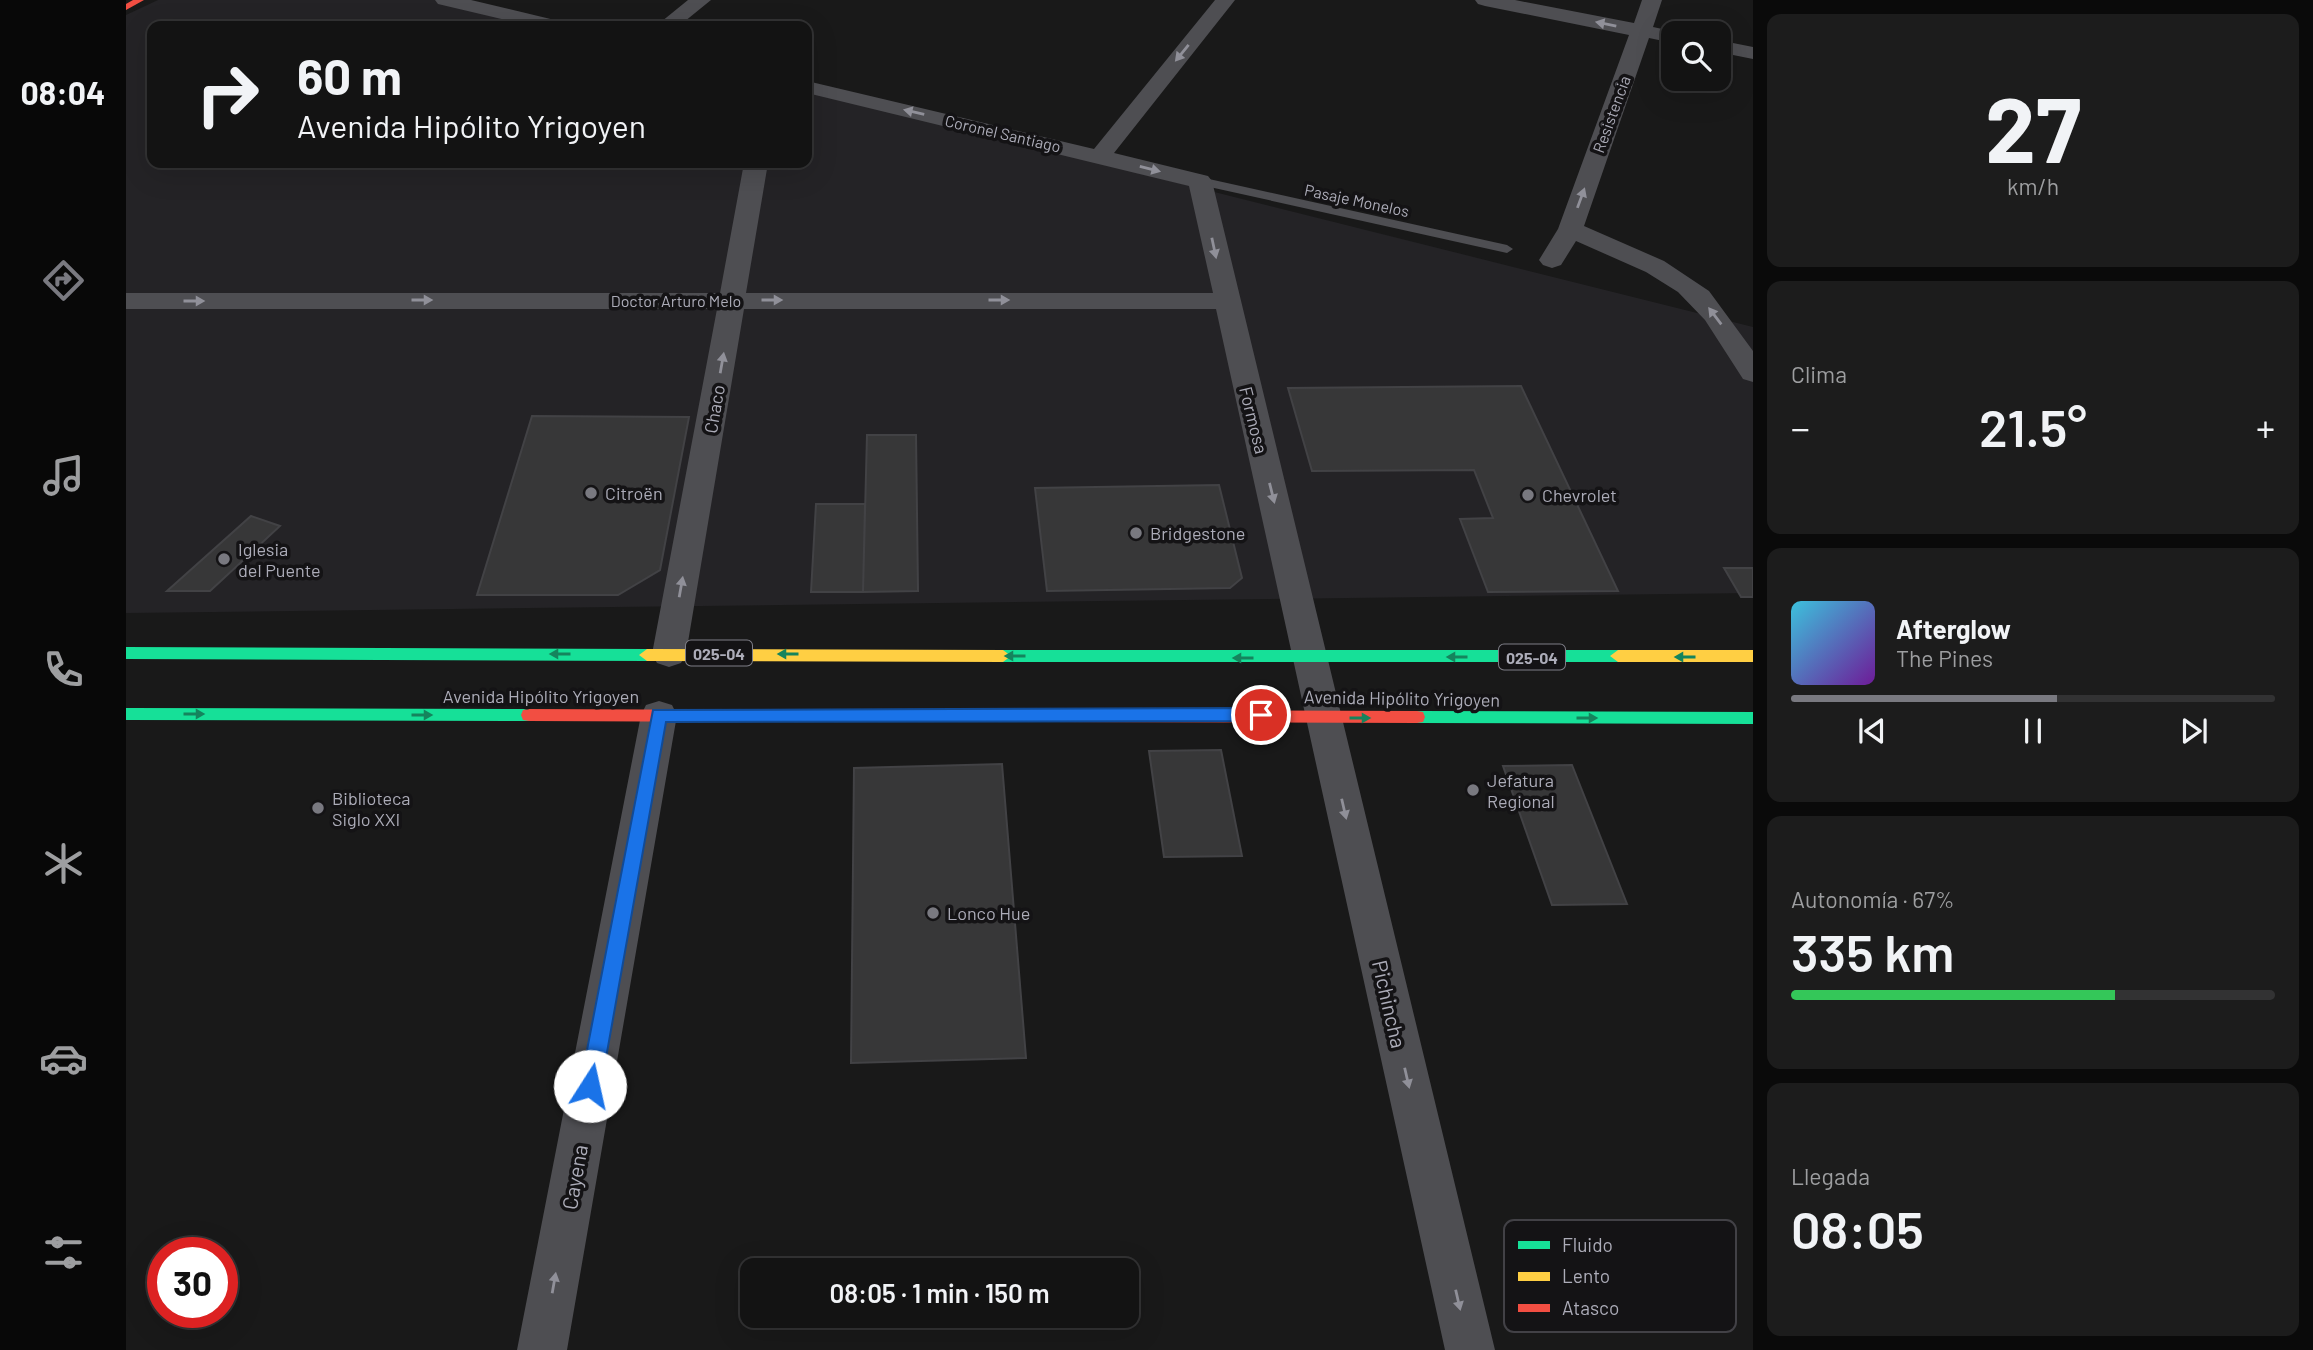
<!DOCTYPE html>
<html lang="es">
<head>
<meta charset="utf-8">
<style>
  body { margin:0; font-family:Barlow,sans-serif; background:#1c1c1c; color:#f1f3f6; height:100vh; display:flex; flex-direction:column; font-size:26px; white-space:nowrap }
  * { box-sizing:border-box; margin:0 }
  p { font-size:23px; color:#9d9ea0 }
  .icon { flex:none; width:38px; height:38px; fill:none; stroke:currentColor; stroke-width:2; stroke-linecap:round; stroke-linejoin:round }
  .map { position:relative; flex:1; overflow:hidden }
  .side { display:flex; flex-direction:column; gap:14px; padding:14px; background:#0a0a0a; width:560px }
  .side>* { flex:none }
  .top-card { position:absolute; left:21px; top:21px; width:665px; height:147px; border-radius:14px; box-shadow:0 7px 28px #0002,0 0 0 2px #323233; background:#131313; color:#f1f3f6; overflow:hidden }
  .controls { position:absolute; left:1535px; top:21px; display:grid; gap:14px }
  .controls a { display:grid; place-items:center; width:70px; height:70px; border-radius:14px; background:#131313; box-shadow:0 7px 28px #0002,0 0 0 2px #323233; font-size:35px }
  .speed { position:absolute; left:21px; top:1237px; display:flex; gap:14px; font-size:35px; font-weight:700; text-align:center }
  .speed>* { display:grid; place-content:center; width:91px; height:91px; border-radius:50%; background:#131313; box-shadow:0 7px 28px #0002,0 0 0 2px #323233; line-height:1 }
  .speed .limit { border:10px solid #d22; background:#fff; color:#111 }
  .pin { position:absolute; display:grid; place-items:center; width:60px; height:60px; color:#fff; margin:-30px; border:4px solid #fff; border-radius:50%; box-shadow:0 2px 7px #0007 }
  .me { position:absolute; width:77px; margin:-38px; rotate:10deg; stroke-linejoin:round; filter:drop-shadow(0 0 5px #0008) }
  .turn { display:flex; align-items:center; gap:24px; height:147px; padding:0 35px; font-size:32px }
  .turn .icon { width:91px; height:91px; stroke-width:2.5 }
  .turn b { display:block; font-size:49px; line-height:60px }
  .big { font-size:52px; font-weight:600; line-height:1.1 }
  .side .widget { flex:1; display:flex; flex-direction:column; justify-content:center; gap:10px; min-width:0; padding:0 24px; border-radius:14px; background:#1c1c1c }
  .side .dial { align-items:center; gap:0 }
  .dial b { font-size:91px; line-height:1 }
  .song { display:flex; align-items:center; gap:21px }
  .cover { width:84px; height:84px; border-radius:10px; background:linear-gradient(135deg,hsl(190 70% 55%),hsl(280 70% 35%)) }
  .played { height:7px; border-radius:4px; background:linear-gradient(90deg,#797980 55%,#323233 55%) }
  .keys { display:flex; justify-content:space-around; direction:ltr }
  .heat { display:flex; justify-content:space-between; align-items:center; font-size:38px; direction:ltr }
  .charge { height:10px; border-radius:5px; background:linear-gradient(90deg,#34c759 67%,#323233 0) }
  .trip { position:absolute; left:614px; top:1258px; width:399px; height:70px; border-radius:14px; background:#131313; box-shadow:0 7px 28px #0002,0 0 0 2px #323233; font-weight:600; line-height:70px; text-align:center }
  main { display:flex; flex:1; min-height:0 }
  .menu { display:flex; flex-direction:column; width:126px; justify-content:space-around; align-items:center; background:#080808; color:#9d9ea0 }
  .menu .icon { width:49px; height:49px }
  .menu .current { color:#797980 }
  .menu b { font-size:32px; color:#f1f3f6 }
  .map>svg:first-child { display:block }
</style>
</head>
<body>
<main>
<nav class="menu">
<b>08:04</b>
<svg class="icon current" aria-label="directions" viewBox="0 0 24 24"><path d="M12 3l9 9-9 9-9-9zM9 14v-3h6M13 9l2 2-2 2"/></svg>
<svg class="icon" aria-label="music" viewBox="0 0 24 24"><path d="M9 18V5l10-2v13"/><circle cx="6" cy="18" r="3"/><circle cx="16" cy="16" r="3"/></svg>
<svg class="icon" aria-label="phone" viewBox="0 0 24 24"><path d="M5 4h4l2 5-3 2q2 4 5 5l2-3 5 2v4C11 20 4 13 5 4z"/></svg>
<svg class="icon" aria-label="climate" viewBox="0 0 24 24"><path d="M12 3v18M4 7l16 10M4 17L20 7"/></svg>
<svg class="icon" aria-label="car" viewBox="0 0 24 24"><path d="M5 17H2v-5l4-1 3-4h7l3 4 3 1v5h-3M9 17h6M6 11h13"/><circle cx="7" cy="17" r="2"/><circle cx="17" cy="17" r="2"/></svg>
<svg class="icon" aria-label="filters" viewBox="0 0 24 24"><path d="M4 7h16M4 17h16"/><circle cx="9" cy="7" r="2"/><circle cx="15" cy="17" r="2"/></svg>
</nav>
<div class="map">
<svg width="1627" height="1350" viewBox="0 0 1627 1350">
  <rect width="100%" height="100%" fill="#191919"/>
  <path fill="#242326" d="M32 0H321L426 26H26V163H681V90L1627 327V593L0 613V15Z"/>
  <path fill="#373738" stroke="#424245" stroke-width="2" d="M1395 386 1492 591 1362 592 1334 519 1367 518 1348 470 1186 471 1162 388Z
    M406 416 563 417 534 570 492 595H351Z
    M741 435H790L792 591 737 592Z
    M1093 485 1116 578 1104 588 921 591 909 488Z
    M690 504H739L737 592H685Z
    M125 516 154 526 84 591H41Z
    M1598 568H1627V597H1615Z
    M1095 750 1116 856 1038 857 1023 751Z
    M876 764 900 1058 725 1063 728 768Z
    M1446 765 1501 904 1426 905 1377 766Z"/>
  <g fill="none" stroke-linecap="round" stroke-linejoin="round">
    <path fill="#4e4e52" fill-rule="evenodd" d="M1074 177 1381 245 1387 249 1381 253 1070 184V178Z"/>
    <path fill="#4e4e52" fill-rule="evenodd" d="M309 0H345L437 22 440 26H405L312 4Z
      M562 0H585L553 26H530Z
      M1089 0H1109L988 153 1082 176 1086 181 1369 1350H1319L1090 309H618L560 654 555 663 543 667 531 663 526 654 591 309H0V293H594L618 163H642L620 293H1087L1063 186 681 93V81L968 149Z
      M1349 0H1389L1508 23 1516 0H1536L1527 27 1555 33H1547V43L1523 38 1458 226 1538 261 1583 291 1627 351V382L1617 379 1579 320 1552 292 1520 272 1450 241 1435 265 1426 268 1417 265 1413 260 1432 229 1503 35 1359 6 1352 4Z
      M1592 40 1627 47V59L1592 52Z
      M533 701 546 705 551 715 441 1350H391L515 715 520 705Z"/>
    <path fill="#16e098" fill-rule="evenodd" d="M0 647 521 649 529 655 521 661 0 659Z
      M877 650H1492L1500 656 1492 662H877L869 656Z
      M0 708 403 709 409 710 411 715 409 720 403 721 0 720Z
      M1291 711 1627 712V724L1291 723 1285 722 1283 717 1285 712Z"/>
    <path fill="#ffcf43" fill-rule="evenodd" d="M521 649 877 650 885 656 877 662 521 661 513 655Z
      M1492 650H1627V662H1492L1484 656Z
      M636 710H923L929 711 931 716 929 721 923 722H636L630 721 628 716 630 711Z"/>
    <path fill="#f24e42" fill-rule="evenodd" d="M7 0H18L0 10V4Z
      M403 709 636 710 642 711 644 716 642 721 636 722 403 721 397 720 395 715 397 710Z
      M923 710 1291 711 1297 712 1299 717 1297 722 1291 723 923 722 917 721 915 716 917 711Z"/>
  </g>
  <defs><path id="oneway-solid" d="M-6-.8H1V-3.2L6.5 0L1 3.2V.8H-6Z" transform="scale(1.75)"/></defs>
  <g fill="#909099">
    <use href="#oneway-solid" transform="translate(1480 24) rotate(-169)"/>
    <use href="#oneway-solid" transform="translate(1056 53) rotate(129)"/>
    <use href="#oneway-solid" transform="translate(788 112) rotate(-167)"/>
    <use href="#oneway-solid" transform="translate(1024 169) rotate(14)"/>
    <use href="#oneway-solid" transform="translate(1455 198) rotate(-70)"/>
    <use href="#oneway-solid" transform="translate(1088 248) rotate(78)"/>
    <use href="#oneway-solid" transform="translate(296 300)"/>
    <use href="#oneway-solid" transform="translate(646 300)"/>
    <use href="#oneway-solid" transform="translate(873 300)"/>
    <use href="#oneway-solid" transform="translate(68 301)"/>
    <use href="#oneway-solid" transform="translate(1589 316) rotate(-127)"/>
    <use href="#oneway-solid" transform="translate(596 363) rotate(-80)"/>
    <use href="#oneway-solid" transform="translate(1146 493) rotate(76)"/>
    <use href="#oneway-solid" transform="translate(555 587) rotate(-80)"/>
    <use href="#oneway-solid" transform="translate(1218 809) rotate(77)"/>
    <use href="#oneway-solid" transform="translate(1281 1078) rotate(77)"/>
    <use href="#oneway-solid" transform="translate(428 1283) rotate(-80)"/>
    <use href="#oneway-solid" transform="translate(1332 1300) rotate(77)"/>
  </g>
  <g fill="#15845d">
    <use href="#oneway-solid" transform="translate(434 654) rotate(-180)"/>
    <use href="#oneway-solid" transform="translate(662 654) rotate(-180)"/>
    <use href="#oneway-solid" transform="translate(889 656) rotate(-180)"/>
    <use href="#oneway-solid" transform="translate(1331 657) rotate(180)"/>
    <use href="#oneway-solid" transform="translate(1559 657) rotate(180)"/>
    <use href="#oneway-solid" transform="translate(1117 658) rotate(-180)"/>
    <use href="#oneway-solid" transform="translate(68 714)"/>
    <use href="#oneway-solid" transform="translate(296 715)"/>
    <use href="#oneway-solid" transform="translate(1234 718)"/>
    <use href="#oneway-solid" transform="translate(1461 718)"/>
  </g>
  <path fill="#1a73e8" stroke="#114b97" stroke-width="2" d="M1135 708 1141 710 1143 715 1141 719 1135 721 540 722 475 1086 472 1093 464 1095 457 1093 454 1086 527 710Z"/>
  <g fill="#797980" stroke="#141315" stroke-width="2.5">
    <circle cx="465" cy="493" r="7"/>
    <circle cx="1402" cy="495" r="7"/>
    <circle cx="1010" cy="533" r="7"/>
    <circle cx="98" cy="559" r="7"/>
    <circle cx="1347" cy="790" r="7"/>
    <circle cx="192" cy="808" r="7"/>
    <circle cx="807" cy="913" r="7"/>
  </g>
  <g text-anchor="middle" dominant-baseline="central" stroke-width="7" stroke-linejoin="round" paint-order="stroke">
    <g font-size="16" fill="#acacb8" stroke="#141315">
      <text transform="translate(1485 114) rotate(-70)">Resistencia</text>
      <text transform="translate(877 133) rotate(13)">Coronel Santiago</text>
      <text transform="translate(1231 200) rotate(12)">Pasaje Monelos</text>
      <text x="550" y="300">Doctor Arturo Melo</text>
    </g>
    <g fill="#141315" stroke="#7e7e87" stroke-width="2">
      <rect x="560" y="640.5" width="66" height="25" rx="5"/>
      <rect x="1373" y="644.5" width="66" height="25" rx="5"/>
    </g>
    <g font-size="16" font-weight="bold" fill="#acacb8">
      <text x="593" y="653">025-04</text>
      <text x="1406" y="657">025-04</text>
    </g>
    <g font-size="18" fill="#acacb8" stroke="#141315">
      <text transform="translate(588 409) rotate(-80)">Chaco</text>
      <text transform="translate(1128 420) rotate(76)">Formosa</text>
      <text x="415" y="696">Avenida Hipólito Yrigoyen</text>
      <text transform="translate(1276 698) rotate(1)">Avenida Hipólito Yrigoyen</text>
    </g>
    <g font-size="18" fill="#acacb8" stroke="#141315" text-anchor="start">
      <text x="479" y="493">Citroën</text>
      <text x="1416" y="495">Chevrolet</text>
      <text x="1024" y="533">Bridgestone</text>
      <text x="112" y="549">Iglesia<tspan x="112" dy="21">del Puente</tspan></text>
      <text x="1361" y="780">Jefatura<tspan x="1361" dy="21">Regional</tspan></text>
      <text x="206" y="798">Biblioteca<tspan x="206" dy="21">Siglo XXI</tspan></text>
      <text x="821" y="913">Lonco Hue</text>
    </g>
    <g font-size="21" fill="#acacb8" stroke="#141315">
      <text transform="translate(1264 1004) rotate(77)">Pichincha</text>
      <text transform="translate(448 1177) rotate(-80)">Cayena</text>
    </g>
  </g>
  <rect x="1378" y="1220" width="232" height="112" rx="10" fill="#141315" stroke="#424146" stroke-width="2"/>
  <rect x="1392" y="1241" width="32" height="8" fill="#16e098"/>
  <rect x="1392" y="1272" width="32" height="9" fill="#ffcf43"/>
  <rect x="1392" y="1304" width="32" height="8" fill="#f24e42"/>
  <g font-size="19" fill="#acacb8">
    <text x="1436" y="1252">Fluido</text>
    <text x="1436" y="1283">Lento</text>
    <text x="1436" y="1315">Atasco</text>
  </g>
</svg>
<div class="controls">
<a><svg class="icon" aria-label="search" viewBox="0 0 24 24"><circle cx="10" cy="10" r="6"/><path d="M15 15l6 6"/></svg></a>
</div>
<div class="speed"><div class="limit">30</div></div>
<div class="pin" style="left:1135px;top:715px;background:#d93025"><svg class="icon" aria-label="arrive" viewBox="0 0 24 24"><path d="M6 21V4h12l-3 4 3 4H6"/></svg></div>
<svg class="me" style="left:464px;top:1086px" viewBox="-20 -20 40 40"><circle r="19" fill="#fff"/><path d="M0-13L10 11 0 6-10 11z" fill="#1a73e8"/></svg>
<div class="trip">08:05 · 1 min · 150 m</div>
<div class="top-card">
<div class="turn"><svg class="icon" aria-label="right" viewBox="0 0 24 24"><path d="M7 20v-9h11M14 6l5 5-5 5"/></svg><div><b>60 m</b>Avenida Hipólito Yrigoyen</div></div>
</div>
</div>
<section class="side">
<div class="widget dial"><b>27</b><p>km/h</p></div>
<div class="widget"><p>Clima</p>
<div class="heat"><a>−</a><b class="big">21.5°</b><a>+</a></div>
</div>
<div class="widget">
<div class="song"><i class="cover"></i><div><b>Afterglow</b><p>The Pines</p></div></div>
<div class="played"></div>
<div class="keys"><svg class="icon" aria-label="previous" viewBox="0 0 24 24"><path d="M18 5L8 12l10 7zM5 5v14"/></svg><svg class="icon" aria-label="pause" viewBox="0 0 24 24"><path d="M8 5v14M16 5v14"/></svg><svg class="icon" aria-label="next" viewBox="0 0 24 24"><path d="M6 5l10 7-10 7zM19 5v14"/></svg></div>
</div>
<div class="widget"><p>Autonomía · 67%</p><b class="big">335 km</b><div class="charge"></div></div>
<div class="widget"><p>Llegada</p><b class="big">08:05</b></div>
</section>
</main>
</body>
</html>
